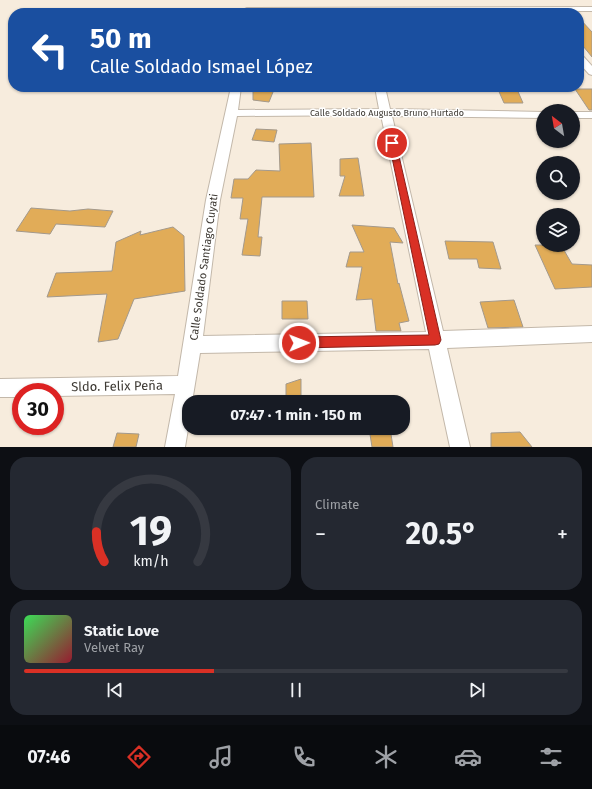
<!DOCTYPE html>
<html lang="en">
<head>
<meta charset="utf-8">
<style>
  body { margin:0; font-family:"Fira Sans",sans-serif; background:#242831; color:#f1f3f6; height:100vh; display:flex; flex-direction:column; font-size:15px; white-space:nowrap }
  * { box-sizing:border-box; margin:0 }
  p { font-size:13px; color:#9ea1a6 }
  .icon { flex:none; width:22px; height:22px; fill:none; stroke:currentColor; stroke-width:2; stroke-linecap:round; stroke-linejoin:round }
  .map { position:relative; height:447px; overflow:hidden }
  .details { display:flex; flex-direction:column; gap:10px; padding:10px; background:#0d0f14; flex:1 }
  .details>* { flex:none }
  .hud { position:absolute; left:8px; top:8px; width:576px; height:84px; border-radius:16px; box-shadow:0 1px 3px #0004; background:#1a4fa0; color:#fff; overflow:hidden }
  .needle { width:26px; rotate:329deg }
  .fabs { position:absolute; left:536px; top:104px; display:grid; gap:8px }
  .fabs a { display:grid; place-items:center; width:44px; height:44px; border-radius:50%; background:#171b24; box-shadow:0 1px 3px #0004; font-size:20px }
  .speed { position:absolute; left:12px; top:383px; display:flex; gap:8px; font-size:20px; font-weight:700; text-align:center }
  .speed>* { display:grid; place-content:center; width:52px; height:52px; border-radius:50%; background:#171b24; box-shadow:0 1px 3px #0004; line-height:1 }
  .speed .limit { border:6px solid #d22; background:#fff; color:#111 }
  .pin { position:absolute; display:grid; place-items:center; width:34px; height:34px; color:#fff; margin:-17px; border:2px solid #fff; border-radius:50%; box-shadow:0 1px 4px #0007 }
  .me { position:absolute; width:44px; margin:-22px; rotate:89deg; stroke-linejoin:round; filter:drop-shadow(0 0 3px #0008) }
  .turn { display:flex; align-items:center; gap:14px; height:84px; padding:0 16px; font-size:18px }
  .turn .icon { width:52px; height:52px; stroke-width:2.5 }
  .turn b { display:block; font-size:28px; line-height:34px }
  .big { font-size:30px; font-weight:700; line-height:1.1 }
  .details .tile { flex:1; display:flex; flex-direction:column; justify-content:center; gap:6px; min-width:0; padding:0 14px; border-radius:16px; background:#242831 }
  .details .dial { align-items:center; gap:0 }
  .dial svg { height:104px; overflow:visible; fill:none; stroke:#363941; stroke-width:7; stroke-linecap:round; text-anchor:middle }
  .dial text { fill:#f1f3f6; stroke:none }
  .song { display:flex; align-items:center; gap:12px }
  .cover { width:48px; height:48px; border-radius:6px; background:linear-gradient(135deg,hsl(130 70% 55%),hsl(350 70% 35%)) }
  .played { height:4px; border-radius:2px; background:linear-gradient(90deg,#d93025 35%,#363941 35%) }
  .keys { display:flex; justify-content:space-around; direction:ltr }
  .heat { display:flex; justify-content:space-between; align-items:center; font-size:22px; direction:ltr }
  .details .tiles { flex:1; display:grid; gap:10px; grid-template-columns:1fr 1fr }
  .tile:last-child { grid-column:span 2 }
  .trip { position:absolute; left:182px; top:395px; width:228px; height:40px; border-radius:16px; background:#171b24; box-shadow:0 1px 3px #0004; font-weight:700; line-height:40px; text-align:center }
  .tabs { display:flex; height:64px; justify-content:space-around; align-items:center; background:#090b0e; color:#9ea1a6 }
  .tabs .icon { width:28px; height:28px }
  .tabs .selected { color:#d93025 }
  .tabs b { font-size:18px; color:#f1f3f6 }
  .map>svg:first-child { display:block }
</style>
</head>
<body>
<div class="map">
<svg width="592" height="447" viewBox="0 0 592 447">
  <rect width="100%" height="100%" fill="#f7ecdd"/>
  <path fill="#e1ac58" stroke="#a3998c" d="M579 18 592 32V57L579 41Z
    M253 87H275L269 102 253 100Z
    M497 87H516L523 103H504Z
    M575 89H592V110H589Z
    M256 129 277 130 274 142 252 140Z
    M311 143 314 197H262L258 237H262L260 256 242 255 248 219H240L243 198H231L234 179H248L256 170 280 171 279 144Z
    M358 158 364 196H339L345 176H340V159Z
    M31 208 70 211 88 209 113 211 105 227 56 224 50 234 16 231Z
    M352 225 394 228 403 243 390 242 398 284 399 283 409 321 399 323 401 331H376L372 299 356 300 362 267H346L350 252H364Z
    M173 227 184 236 185 291 134 299 118 339 98 342 107 294 47 297 56 273 112 271 116 242 141 231 140 235Z
    M445 241 493 242 501 269 479 268 477 259H449Z
    M535 245H561L572 264 592 265V287L555 289Z
    M514 300 523 327 488 328 480 302Z
    M282 301H307L308 319H282Z
    M301 379V402H286V384Z
    M369 428H390L393 447H372Z
    M520 432 532 447H491V433Z
    M117 433 139 434 136 447H113Z"/>
  <g fill="none" stroke-linecap="round" stroke-linejoin="round">
    <g stroke="#c3b8aa" stroke-width="2">
      <path id="street" d="M592 7V11L247 12 243 10 247 8Z
        M579 54 582 55 592 66V75L589 74 579 63Z
        M231 87H241L238 110 379 109 375 87H385L390 109 543 112V118L392 116 443 331 592 326V342L447 348 470 447H450L429 349 200 353 192 402H189V423L185 447H165L175 394 55 396V392H21V397H0V379L178 376 206 200ZM381 115 426 332 203 336 220 200 237 116Z
        M573 112H592V118H573Z"/>
    </g>
    <use href="#street" fill="#fff" fill-rule="evenodd"/>
  </g>
  <path fill="#d93025" stroke="#8d1f18" d="M390 141H392L396 143 441 340 439 344 435 345 299 348 295 347 293 343 295 339 299 337 429 335 389 143Z"/>
  <g text-anchor="middle" dominant-baseline="central" stroke-width="3" stroke-linejoin="round" paint-order="stroke">
    <g font-size="9" fill="#3f3b35" stroke="#fff">
      <text x="387" y="113">Calle Soldado Augusto Bruno Hurtado</text>
    </g>
    <g font-size="11" fill="#3f3b35" stroke="#fff">
      <text transform="translate(204 267) rotate(-82)">Calle Soldado Santiago Cuyati</text>
    </g>
    <g font-size="13" fill="#3f3b35" stroke="#fff">
      <text transform="translate(117 386) rotate(-1)">Sldo. Felix Peña</text>
    </g>
  </g>
</svg>
<div class="fabs">
<a><svg class="needle" viewBox="-14 -14 28 28"><path d="M0-13l5 13h-10z" fill="#e53935"/><path d="M0 13l5-13h-10z" fill="#9ea1a6"/></svg></a>
<a><svg class="icon" aria-label="search" viewBox="0 0 24 24"><circle cx="10" cy="10" r="6"/><path d="M15 15l6 6"/></svg></a>
<a><svg class="icon" aria-label="layers" viewBox="0 0 24 24"><path d="M12 4l9 5-9 5-9-5zM3 14l9 5 9-5"/></svg></a>
</div>
<div class="speed"><div class="limit">30</div></div>
<div class="pin" style="left:392px;top:143px;background:#d93025"><svg class="icon" aria-label="arrive" viewBox="0 0 24 24"><path d="M6 21V4h12l-3 4 3 4H6"/></svg></div>
<svg class="me" style="left:299px;top:343px" viewBox="-20 -20 40 40"><circle r="17" fill="#d93025" stroke="#fff" stroke-width="3"/><path d="M0-11L8 9 0 5-8 9z" fill="#fff"/></svg>
<div class="trip">07:47 · 1 min · 150 m</div>
<div class="hud">
<div class="turn"><svg class="icon" aria-label="left" viewBox="0 0 24 24"><path d="M17 20v-9H6M10 6l-5 5 5 5"/></svg><div><b>50 m</b>Calle Soldado Ismael López</div></div>
</div>
</div>
<section class="details">
<div class="tiles">
<div class="tile dial"><svg viewBox="0 0 100 80">
<path d="M14 69A42 42 0 1 1 86 69"/>
<path d="M14 69A42 42 0 0 1 8 46" stroke="#d93025"/>
<text x="50" y="56" font-size="32" font-weight="700">19</text>
<text x="50" y="72" font-size="11">km/h</text>
</svg></div>
<div class="tile"><p>Climate</p>
<div class="heat"><a>−</a><b class="big">20.5°</b><a>+</a></div>
</div>
<div class="tile">
<div class="song"><i class="cover"></i><div><b>Static Love</b><p>Velvet Ray</p></div></div>
<div class="played"></div>
<div class="keys"><svg class="icon" aria-label="previous" viewBox="0 0 24 24"><path d="M18 5L8 12l10 7zM5 5v14"/></svg><svg class="icon" aria-label="pause" viewBox="0 0 24 24"><path d="M8 5v14M16 5v14"/></svg><svg class="icon" aria-label="next" viewBox="0 0 24 24"><path d="M6 5l10 7-10 7zM19 5v14"/></svg></div>
</div>
</div>
</section>
<nav class="tabs">
<b>07:46</b>
<svg class="icon selected" aria-label="directions" viewBox="0 0 24 24"><path d="M12 3l9 9-9 9-9-9zM9 14v-3h6M13 9l2 2-2 2"/></svg>
<svg class="icon" aria-label="music" viewBox="0 0 24 24"><path d="M9 18V5l10-2v13"/><circle cx="6" cy="18" r="3"/><circle cx="16" cy="16" r="3"/></svg>
<svg class="icon" aria-label="phone" viewBox="0 0 24 24"><path d="M5 4h4l2 5-3 2q2 4 5 5l2-3 5 2v4C11 20 4 13 5 4z"/></svg>
<svg class="icon" aria-label="climate" viewBox="0 0 24 24"><path d="M12 3v18M4 7l16 10M4 17L20 7"/></svg>
<svg class="icon" aria-label="car" viewBox="0 0 24 24"><path d="M5 17H2v-5l4-1 3-4h7l3 4 3 1v5h-3M9 17h6M6 11h13"/><circle cx="7" cy="17" r="2"/><circle cx="17" cy="17" r="2"/></svg>
<svg class="icon" aria-label="filters" viewBox="0 0 24 24"><path d="M4 7h16M4 17h16"/><circle cx="9" cy="7" r="2"/><circle cx="15" cy="17" r="2"/></svg>
</nav>
</body>
</html>
